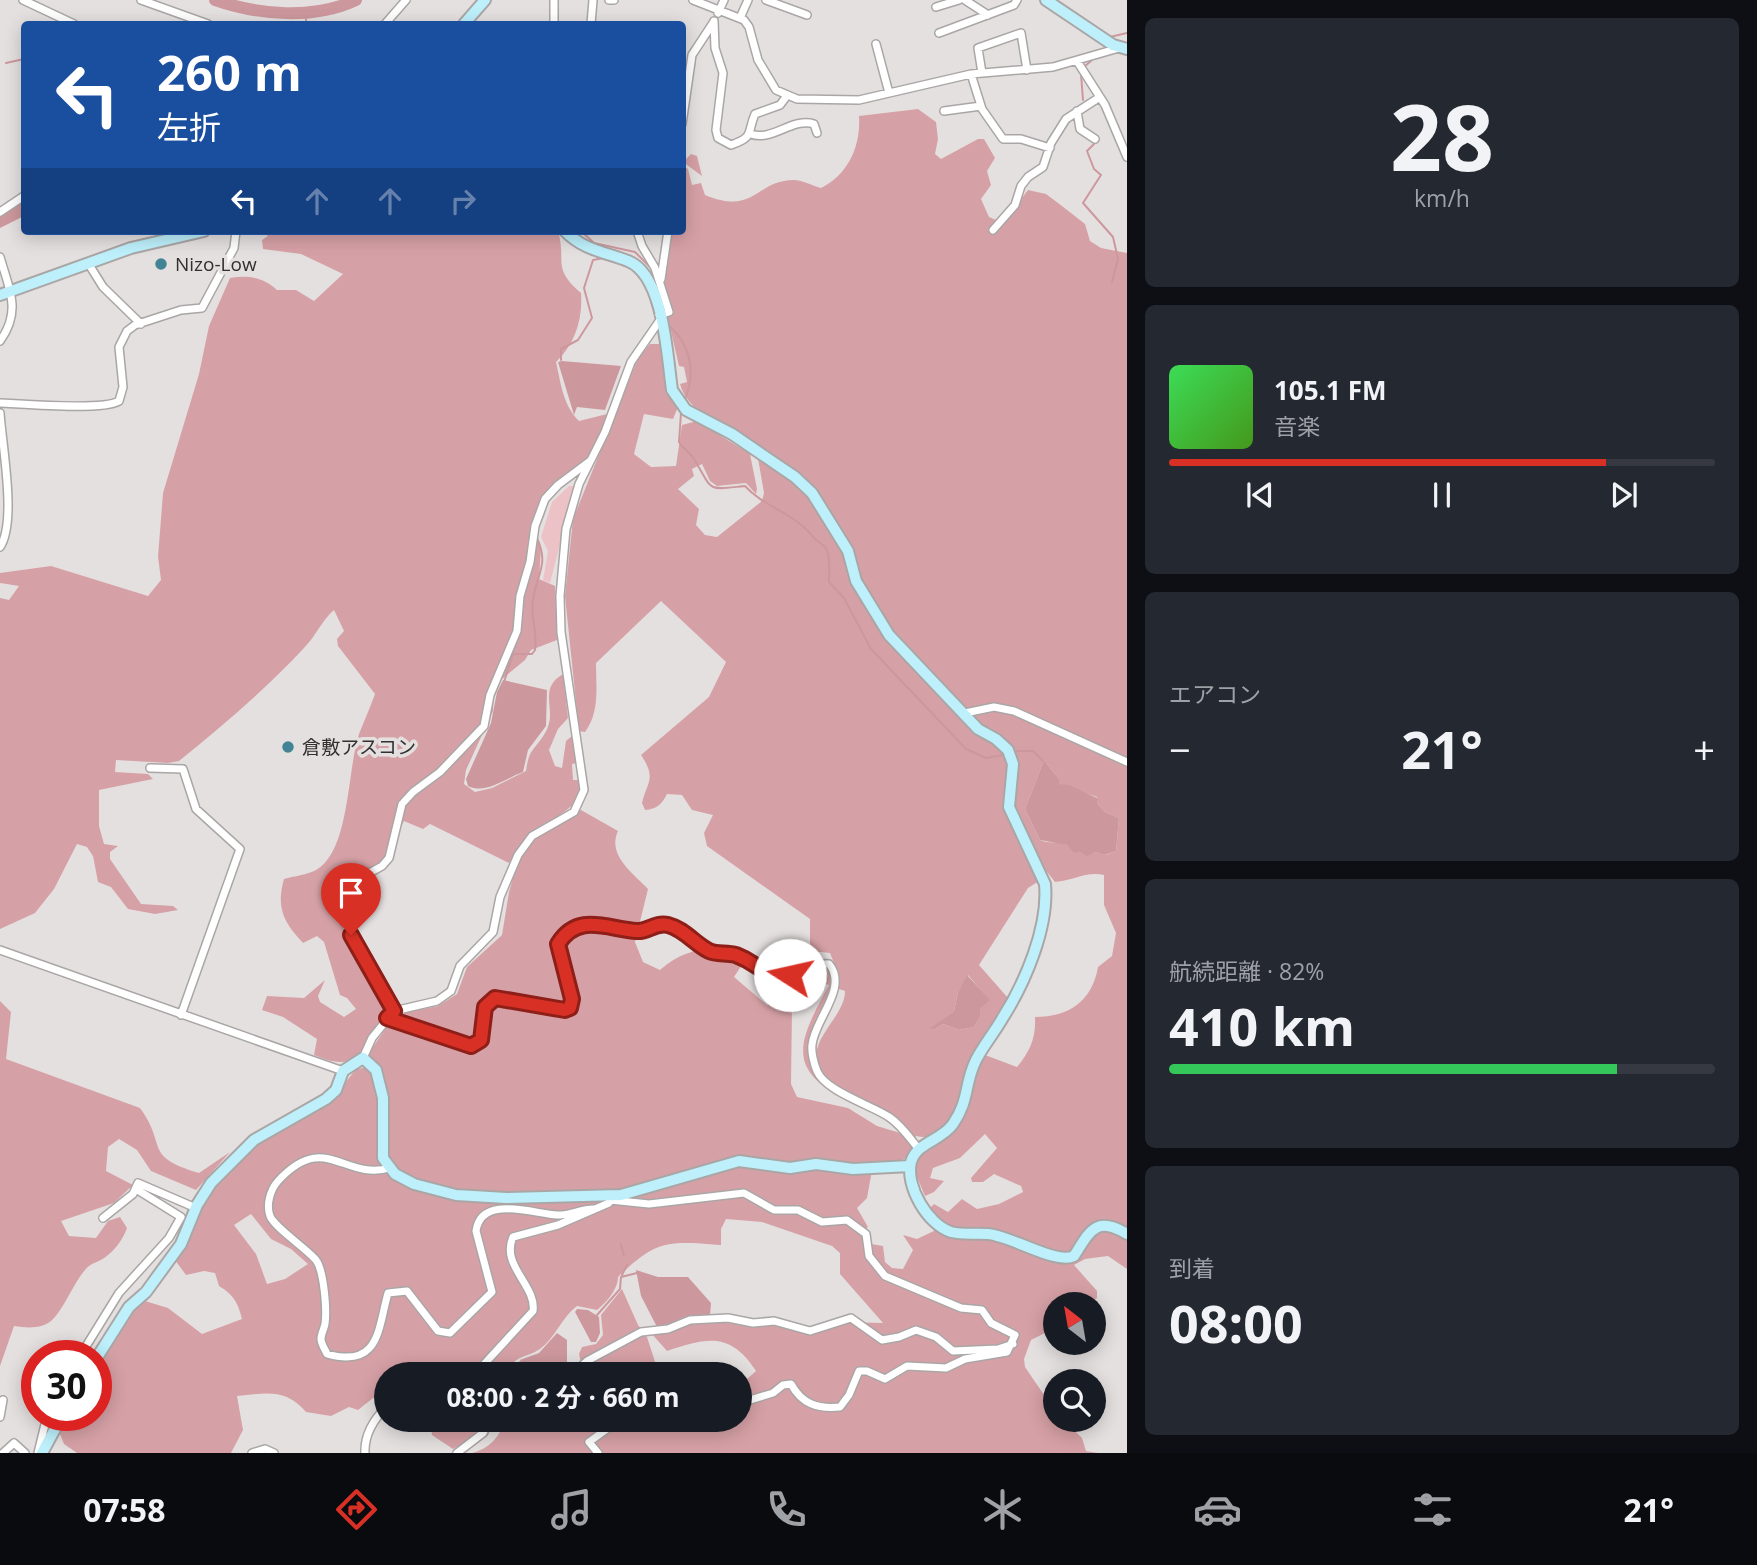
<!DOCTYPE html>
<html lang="ja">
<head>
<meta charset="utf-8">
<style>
  body { margin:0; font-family:"Open Sans","Noto Sans JP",sans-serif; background:#242831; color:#f1f3f6; height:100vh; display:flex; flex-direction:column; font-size:26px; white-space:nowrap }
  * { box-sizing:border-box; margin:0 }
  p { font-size:23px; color:#9ea1a6 }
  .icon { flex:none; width:38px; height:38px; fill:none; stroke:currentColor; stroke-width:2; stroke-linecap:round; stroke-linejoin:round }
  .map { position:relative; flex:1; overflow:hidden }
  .details { display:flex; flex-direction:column; gap:18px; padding:18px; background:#0d0f14; width:630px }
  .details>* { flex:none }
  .guide { position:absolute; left:21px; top:21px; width:665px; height:214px; border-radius:7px; box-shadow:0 4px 18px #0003; background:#1a4fa0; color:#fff; overflow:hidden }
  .needle { width:46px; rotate:329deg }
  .tools { position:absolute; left:1043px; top:1292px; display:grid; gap:14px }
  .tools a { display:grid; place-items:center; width:63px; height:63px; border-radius:50%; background:#171b24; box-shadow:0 4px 18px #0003; font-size:35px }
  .speed { position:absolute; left:21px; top:1340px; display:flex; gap:14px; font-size:35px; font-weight:700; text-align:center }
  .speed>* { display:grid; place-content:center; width:91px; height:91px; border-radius:50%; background:#171b24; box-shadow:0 4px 18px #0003; line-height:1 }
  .speed .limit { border:10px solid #d22; background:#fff; color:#111 }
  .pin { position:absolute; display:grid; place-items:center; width:60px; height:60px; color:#fff; margin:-72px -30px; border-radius:50% 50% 50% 0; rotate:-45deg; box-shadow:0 0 7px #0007 }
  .pin .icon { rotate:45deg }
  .me { position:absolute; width:77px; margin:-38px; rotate:280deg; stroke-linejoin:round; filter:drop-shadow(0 0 5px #0008) }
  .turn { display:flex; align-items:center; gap:24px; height:147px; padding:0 21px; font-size:32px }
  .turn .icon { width:91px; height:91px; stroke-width:2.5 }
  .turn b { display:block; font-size:49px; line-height:60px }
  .lanes { display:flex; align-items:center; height:66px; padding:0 21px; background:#0003; justify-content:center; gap:35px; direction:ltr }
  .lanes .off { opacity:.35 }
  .big { font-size:52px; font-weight:700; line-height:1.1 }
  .details .tile { flex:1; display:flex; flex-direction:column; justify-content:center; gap:10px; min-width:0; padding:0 24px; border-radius:10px; background:#242831 }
  .details .dial { align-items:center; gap:0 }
  .dial b { font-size:91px; line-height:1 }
  .song { display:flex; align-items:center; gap:21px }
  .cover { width:84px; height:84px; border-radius:10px; background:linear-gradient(135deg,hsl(130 70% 55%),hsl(100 70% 35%)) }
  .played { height:7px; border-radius:4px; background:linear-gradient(90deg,#d93025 80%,#363941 80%) }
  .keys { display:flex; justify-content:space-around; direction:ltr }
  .heat { display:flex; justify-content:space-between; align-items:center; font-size:38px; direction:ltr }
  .charge { height:10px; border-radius:5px; background:linear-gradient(90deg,#34c759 82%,#363941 0) }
  .trip { position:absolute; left:374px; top:1362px; width:378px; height:70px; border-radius:35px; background:#171b24; box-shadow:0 4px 18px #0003; font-weight:700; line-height:70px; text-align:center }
  .dock { display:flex; height:112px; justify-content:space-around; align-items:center; background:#090b0e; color:#9ea1a6 }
  .dock .icon { width:49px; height:49px }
  .dock .current { color:#d93025 }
  .dock b { font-size:32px; color:#f1f3f6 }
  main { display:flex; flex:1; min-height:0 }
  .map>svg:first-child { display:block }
</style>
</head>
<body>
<main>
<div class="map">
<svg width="1127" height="1453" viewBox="0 0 1127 1453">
  <rect width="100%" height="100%" fill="#e5e0e0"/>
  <path fill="#ecc2c6" d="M569 486H575L550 583 543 580 548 551 541 537 552 502Z"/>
  <path fill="#d6a1a6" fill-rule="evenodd" d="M918 109 936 122 938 139 935 154 941 159 978 139H984L995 158 987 171 991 185 981 199 989 217 1003 223 1028 190 1046 194 1062 206 1085 224 1090 241 1101 248 1127 253V1269L1108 1256 1085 1259 1074 1265 1097 1291V1298L1090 1304H1055V1328L1031 1340 1024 1359 1025 1367 1055 1411V1419H1063L1082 1438 1086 1451 1098 1453H472C489 1449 501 1436 505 1419H740V1380L747 1379 756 1371C730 1331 706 1338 667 1351L651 1333H665L705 1320H733L755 1325 773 1324 807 1334 842 1322 883 1323 840 1274V1253L832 1246 762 1222 726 1219 721 1229V1245C668 1241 657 1239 618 1277 618 1289 607 1302 597 1310L577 1306C562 1317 555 1338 540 1349 524 1359 516 1354 505 1374H415L413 1370 387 1374V1387L358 1410 349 1407 331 1416 306 1412C286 1388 266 1393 237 1396L243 1430 231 1453H77L64 1444 58 1429 66 1416H96V1369L127 1317 145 1301 168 1308 202 1334 242 1319C238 1303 234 1295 219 1286L215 1273 204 1271 186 1275 175 1260 187 1242 199 1208 234 1162 254 1144 331 1101 356 1069 369 1067 372 1058 368 1054 396 1014 438 1006 457 994 467 967 502 935 509 892 517 865 529 846 537 837 581 810 618 831C607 855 632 872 648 889L635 942 643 962 660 970C687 946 715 945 749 954L734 977 767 1005 781 1000 792 1009 791 1084 797 1097 848 1108 877 1126 910 1136C891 1110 811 1085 816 1054 819 1031 845 1013 845 991L839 989 829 994 807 1047 816 1075 842 1096C781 1068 804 1032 829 985L819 982 818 976 834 963 830 953 810 951V919L707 846 704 833 713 815 692 810 682 795 667 794C662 804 657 809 645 810L642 803C647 781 657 779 641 755L709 697 726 662 661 601 596 663C596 686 600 712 585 732L579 731 565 596 573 519 638 358 650 344H662L669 391 678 407 673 419 644 414 634 454 651 467 676 466 682 425 697 421 750 454 757 489 756 494 746 483 717 486 710 481 702 464 692 469 694 476 678 489 699 509 696 525 705 535 717 537 762 501 764 493 756 447C732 432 687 413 680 384L687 382 684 367 679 366 656 266 664 260 671 231H682L683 165 688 169 692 185 701 183 705 195C756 216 755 180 794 180 802 180 813 186 821 188 848 175 861 146 859 116ZM1044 760 1059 779V784L1097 797V803L1105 812 1119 818 1116 851 1106 855 1095 852C1082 857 1078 851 1067 845 1058 841 1048 844 1040 840L1025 809ZM1044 868 1055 882C1073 881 1086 871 1104 875V905L1116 933 1112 956 1098 967C1092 1001 1069 1017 1035 1017 1036 1038 1030 1051 1017 1067L985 1055C959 1103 979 1121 921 1150L915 1172 925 1196 934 1192 944 1181 930 1178 933 1168 960 1158 985 1134 997 1148 971 1178 972 1182H983L994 1174 1021 1186 1023 1192 999 1204 977 1209 962 1199 948 1212 934 1204 930 1208 936 1230 917 1239 903 1235 913 1250 903 1269 892 1268 885 1262 883 1246 865 1243 860 1234 868 1227 857 1208 867 1198 873 1165C890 1163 906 1165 914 1148L911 1143 916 1136C938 1142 955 1121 962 1101 967 1089 965 1076 971 1065 983 1042 999 1022 1008 998L979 965 1028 888 1039 881 1037 871ZM968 975 989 1000 980 1009V1017L974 1027 959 1030 943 1024 934 1030 931 1028 954 1011 958 992ZM251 1214 271 1239 291 1249 308 1264 285 1279 267 1284 256 1254 234 1225Z
    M691 154 697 156 702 176 683 162Z
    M259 231H558C567 262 551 267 581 293 583 319 575 344 556 362 561 384 563 405 579 421L607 414 608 418 589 457 545 492 534 537 541 547 539 579 555 586 557 640 531 650 525 660 502 679 494 690 493 711 466 770 464 784 475 792 492 788 526 771C529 748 535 750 545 733 559 710 536 690 563 674L568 718 558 729 549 750 555 766 562 768 566 741 572 736 577 763 572 764 573 780H580C583 813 548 816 529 835 521 842 515 854 509 863L430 824 423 829 404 821 383 861 336 893 338 918 389 1009 357 1057C343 1066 328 1061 314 1055L317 1039 283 1017 262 1010 267 996 304 998 325 980 318 996 320 1002 344 1017 356 1009 347 998 340 995 324 942 317 936 303 943C283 922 276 907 284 879 294 876 307 875 316 870 350 851 347 770 359 734 364 721 370 708 375 694L338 646 337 639 344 631 334 610C322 620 316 636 304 648 266 689 222 726 179 761L168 763 116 760 115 772 148 774 153 779 99 790V826L104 844 118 846 110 852V859L141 904 173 906 178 910 155 914 128 909 111 887 98 882 93 856 87 847 77 844 54 889 35 913 0 929V598L9 600 19 586 0 583V573L51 566 148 596 161 580 158 557 163 493 199 374 209 326 230 278C248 275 263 277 277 290H296L314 301 343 274 301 254 263 249 262 240 268 236Z
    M0 1001 11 1012 6 1059 140 1108C168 1146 142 1156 199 1173L230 1152 196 1190 151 1171 137 1150 119 1139 108 1147 106 1171 133 1185 114 1203 61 1221 69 1236 96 1238 108 1221 120 1217 127 1228C124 1237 116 1249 108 1255 101 1262 91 1262 85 1270 73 1284 63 1311 51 1321 41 1329 27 1328 14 1326L0 1366Z
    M622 1289 638 1325 647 1337 659 1374H576L582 1368 579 1354 582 1347 596 1344 603 1335 601 1315Z
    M430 1419H486L470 1440 453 1449 432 1435Z"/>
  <path fill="#cd989d" d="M24 198V216L0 228V214Z
    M562 361 621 366 605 410 577 407 574 415 558 362Z
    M503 680 547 690 546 726 528 750 523 772C506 778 486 795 468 786L466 779 491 723 497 692Z
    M1044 760 1059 779V784L1069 785 1097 798V803L1105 812 1119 818 1116 851 1105 855 1095 852 1087 856 1079 852 1074 853 1067 845 1040 840 1025 809Z
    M967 975 990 1000 980 1009V1017L974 1027 959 1030 943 1024 934 1030 930 1028 954 1011 958 992Z
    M636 1270 658 1277H688L711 1303 710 1316 692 1317 657 1327 641 1296Z
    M577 1309 588 1310 599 1317 600 1333 596 1342H591L575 1312Z
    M557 1333 567 1340V1371L564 1374H529L520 1360 539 1353Z"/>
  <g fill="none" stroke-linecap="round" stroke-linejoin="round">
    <path stroke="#cd989d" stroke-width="2" d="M1056 0 1110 37 1127 33
      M557 1V23
      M306 24V13
      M6 63 24 59
      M1085 66 1091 61
      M1081 74 1083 100
      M1097 141 1087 151 1094 169 1101 175 1083 203 1113 237 1118 259 1112 282
      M581 231 594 243 635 252 650 267
      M57 269 128 243 175 232
      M650 297 656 319
      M668 325C691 344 696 373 685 399
      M561 360V349L578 340 592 318 584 288 593 260 604 258
      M681 413 679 442C683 449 690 452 694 459 714 492 705 490 745 486 765 508 794 512 814 538 817 542 824 544 826 549 831 557 829 573 829 582L844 598 871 649 966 749 986 758 1003 755
      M537 530 544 513
      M504 682 513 654H532L535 650C538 633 530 617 533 600 537 572 550 565 536 536
      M1017 751H1033L1043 761
      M621 1244 624 1256
      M622 1275 627 1265
      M597 1315 620 1289 621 1277 637 1273
      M508 1374 513 1366 522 1361
      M463 1453 487 1435 492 1423"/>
    <path stroke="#cd989d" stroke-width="12" d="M215 0C259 15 313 20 356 0"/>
    <g stroke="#aaa6a6" stroke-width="10">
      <path id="street" d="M23 0 74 24
        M141 0 208 24
        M554 0V24
        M609 0H614
        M693 0 744 20 749 27 758 60 776 90 797 99 859 100 971 74 1053 67 1119 48
        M766 0 807 15
        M965 0 988 15
        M936 7 959 0
        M718 13 724 0
        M740 18 748 0
        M714 21 715 48 723 73 716 130 718 138 731 145C755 137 747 132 755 114L780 105 786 97
        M385 24 406 0
        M591 24 593 0
        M939 33 1014 5 1017 0
        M876 44 889 93
        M1077 61 1105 105 1127 157
        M982 73 978 48 1021 33 1027 70
        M971 74 982 109 1003 139H1021L1050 148
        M944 111 981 106
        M1077 111 1080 129 1095 139
        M682 124 692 55 713 23
        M751 134C771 142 793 117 814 124L817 133
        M0 212 24 196
        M993 230 1015 205 1021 186 1028 177 1043 167 1051 143 1066 119 1100 97
        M637 231 642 246 655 268 669 312 659 315
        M0 257C9 289 22 311 0 341
        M88 263 103 287 141 324
        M661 279 668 231
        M0 403C23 404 103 411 119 401L123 387 119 347 127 331 135 325 181 310 202 308 234 248 236 231
        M0 413C2 445 17 522 0 547
        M965 713 994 707 1014 711 1127 762
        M150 768 183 769 196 809 240 849 181 1015
        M0 950 343 1071
        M394 1011 339 913 338 895 343 888 382 866 389 858 402 804 413 792 440 772 484 726 490 695 517 631 520 596 530 562 535 526 545 499 558 485 590 461
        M387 1018 471 1046 481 1040 485 1007 495 998 565 1010 570 1008 572 999 557 952C561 906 615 932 639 931 651 930 657 921 670 925 684 930 694 942 706 949 716 955 727 952 737 956 749 962 757 972 771 974 794 978 811 962 829 964 849 988 814 1020 812 1045 811 1052 814 1064 817 1071 825 1091 871 1105 889 1117 901 1125 909 1137 918 1148
        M363 1058 372 1038 394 1011 437 1001 451 991 460 966 493 932 500 897 518 855 532 836 574 812 584 790 561 632 560 596 566 529 579 484 605 432 631 362 660 320
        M390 1168C343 1181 325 1130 278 1181 270 1190 266 1205 270 1216 274 1227 307 1249 316 1260 324 1271 327 1310 325 1324 324 1329 321 1334 321 1339 321 1344 325 1349 327 1354 380 1369 378 1328 388 1293L407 1291 438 1331 450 1333 492 1292 476 1231C481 1194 534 1214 557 1215 570 1216 582 1208 595 1209
        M610 1200 649 1204 744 1193 774 1210H798L822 1222 847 1220 866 1234 869 1256 885 1276 961 1308 982 1310 991 1323 1015 1335 1007 1352 965 1359 946 1368 907 1366 885 1379 867 1371H859L849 1395 840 1407C817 1409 802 1404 791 1384L783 1385 773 1393 740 1403
        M103 1218 133 1194 138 1183 196 1208
        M80 1356 119 1293 169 1238 181 1217 136 1189
        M475 1374 533 1311C537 1286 500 1265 513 1237L558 1225 609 1203 610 1197
        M573 1374 587 1361 641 1332 668 1329 690 1320 728 1318 753 1323 774 1321 810 1331 851 1318 882 1340 899 1337 916 1330 936 1337 953 1351 998 1349 1013 1344
        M0 1417 3 1400
        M708 1419 715 1422 719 1419
        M3 1453 14 1443 25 1453
        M38 1453 47 1416
        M252 1453 265 1449 274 1453
        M365 1453C364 1434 374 1419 387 1406
        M457 1453 483 1433 490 1419
        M598 1453 589 1442 618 1421 630 1419"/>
    </g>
    <g stroke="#aaa6a6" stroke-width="14">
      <path id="secondary" d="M1046 0 1113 45 1127 49
        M464 24 485 0
        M565 231C583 250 605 252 628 261 664 275 667 356 672 390L686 410 732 434 795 477 812 493 848 551 856 581 889 635 978 729 996 739 1008 750 1013 764 1009 807 1045 884C1049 927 1025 983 1002 1019 994 1033 983 1046 976 1060 964 1084 970 1099 953 1124 941 1141 917 1142 911 1162 905 1186 928 1225 951 1232 963 1235 976 1233 988 1234 1012 1236 1056 1265 1074 1256 1090 1231 1096 1215 1127 1234
        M0 295 131 248 204 231
        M96 1359 129 1307 146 1292 181 1244 197 1205 211 1183 254 1140 326 1099 336 1090 343 1071 363 1058 376 1070 383 1098V1158L395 1174 414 1184 456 1195 506 1198 621 1195 739 1161 790 1168 816 1164 853 1169 910 1166
        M42 1453 62 1416"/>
    </g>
    <use href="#street" stroke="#fff" stroke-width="7"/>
    <use href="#secondary" stroke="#bdf0fb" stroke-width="10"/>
  </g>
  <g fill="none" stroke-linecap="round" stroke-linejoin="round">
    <g stroke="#8d1f18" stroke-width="18">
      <path id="route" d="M351 935 394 1011 387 1018 471 1046 481 1040 485 1007 495 998 565 1010 570 1008 572 999 558 944C578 912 607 929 637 931 648 932 655 922 668 925 684 929 695 944 709 951 717 955 727 952 736 955 762 965 756 974 790 975"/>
    </g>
    <use href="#route" stroke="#d93025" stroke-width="12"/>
  </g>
  <g fill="#428496" stroke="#e5e0e0" stroke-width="2.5">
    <circle cx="161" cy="264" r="7"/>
    <circle cx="288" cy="747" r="7"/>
  </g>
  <g text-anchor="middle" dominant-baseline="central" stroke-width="7" stroke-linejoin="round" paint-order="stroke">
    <g font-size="19" fill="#312f2f" stroke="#e5e0e0" text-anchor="start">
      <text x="175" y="264">Nizo-Low</text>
      <text x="302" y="747">倉敷アスコン</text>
    </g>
  </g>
</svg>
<div class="tools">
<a><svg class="needle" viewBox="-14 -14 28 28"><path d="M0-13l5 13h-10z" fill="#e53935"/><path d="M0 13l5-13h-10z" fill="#9ea1a6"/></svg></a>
<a><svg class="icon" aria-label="search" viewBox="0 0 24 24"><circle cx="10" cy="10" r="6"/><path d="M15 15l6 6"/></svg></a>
</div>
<div class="speed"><div class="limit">30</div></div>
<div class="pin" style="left:351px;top:935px;background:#d93025"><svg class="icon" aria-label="arrive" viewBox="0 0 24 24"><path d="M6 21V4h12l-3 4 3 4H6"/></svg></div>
<svg class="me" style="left:790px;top:975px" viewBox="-20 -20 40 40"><circle r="19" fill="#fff"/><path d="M0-13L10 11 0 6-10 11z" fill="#d93025"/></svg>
<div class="trip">08:00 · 2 分 · 660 m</div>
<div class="guide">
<div class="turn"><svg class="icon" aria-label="left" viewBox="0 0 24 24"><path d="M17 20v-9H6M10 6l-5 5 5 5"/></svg><div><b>260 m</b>左折</div></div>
<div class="lanes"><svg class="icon" aria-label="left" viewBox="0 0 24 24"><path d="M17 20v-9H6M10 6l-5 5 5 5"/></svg><svg class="icon off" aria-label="ahead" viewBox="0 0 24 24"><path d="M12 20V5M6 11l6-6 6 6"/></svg><svg class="icon off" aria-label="ahead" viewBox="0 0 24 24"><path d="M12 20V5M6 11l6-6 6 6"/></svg><svg class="icon off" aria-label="right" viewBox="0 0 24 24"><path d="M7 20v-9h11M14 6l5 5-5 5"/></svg></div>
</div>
</div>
<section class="details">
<div class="tile dial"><b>28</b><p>km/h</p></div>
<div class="tile">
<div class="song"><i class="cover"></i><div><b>105.1 FM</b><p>音楽</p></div></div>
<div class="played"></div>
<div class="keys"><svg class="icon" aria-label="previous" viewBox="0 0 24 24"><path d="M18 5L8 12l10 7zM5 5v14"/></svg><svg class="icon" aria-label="pause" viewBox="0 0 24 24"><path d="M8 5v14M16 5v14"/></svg><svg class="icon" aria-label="next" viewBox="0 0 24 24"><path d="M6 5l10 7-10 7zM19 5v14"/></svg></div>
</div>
<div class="tile"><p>エアコン</p>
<div class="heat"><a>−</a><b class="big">21°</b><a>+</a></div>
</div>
<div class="tile"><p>航続距離 · 82%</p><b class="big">410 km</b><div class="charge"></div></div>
<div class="tile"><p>到着</p><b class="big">08:00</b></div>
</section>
</main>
<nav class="dock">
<b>07:58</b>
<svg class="icon current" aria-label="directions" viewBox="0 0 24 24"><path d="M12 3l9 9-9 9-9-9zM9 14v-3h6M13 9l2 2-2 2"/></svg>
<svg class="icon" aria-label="music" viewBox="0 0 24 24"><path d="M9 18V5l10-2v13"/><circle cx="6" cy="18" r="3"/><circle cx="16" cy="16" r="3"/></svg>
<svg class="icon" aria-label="phone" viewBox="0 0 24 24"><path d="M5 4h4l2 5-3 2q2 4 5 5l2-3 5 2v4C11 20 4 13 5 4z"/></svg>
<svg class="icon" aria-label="climate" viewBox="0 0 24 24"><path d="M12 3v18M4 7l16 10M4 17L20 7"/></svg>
<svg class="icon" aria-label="car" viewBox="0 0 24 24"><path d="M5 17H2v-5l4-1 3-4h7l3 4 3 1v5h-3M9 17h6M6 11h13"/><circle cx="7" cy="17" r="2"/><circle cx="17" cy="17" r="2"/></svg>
<svg class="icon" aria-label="filters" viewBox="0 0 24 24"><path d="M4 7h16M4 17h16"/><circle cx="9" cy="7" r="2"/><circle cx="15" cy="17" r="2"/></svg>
<b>21°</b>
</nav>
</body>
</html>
